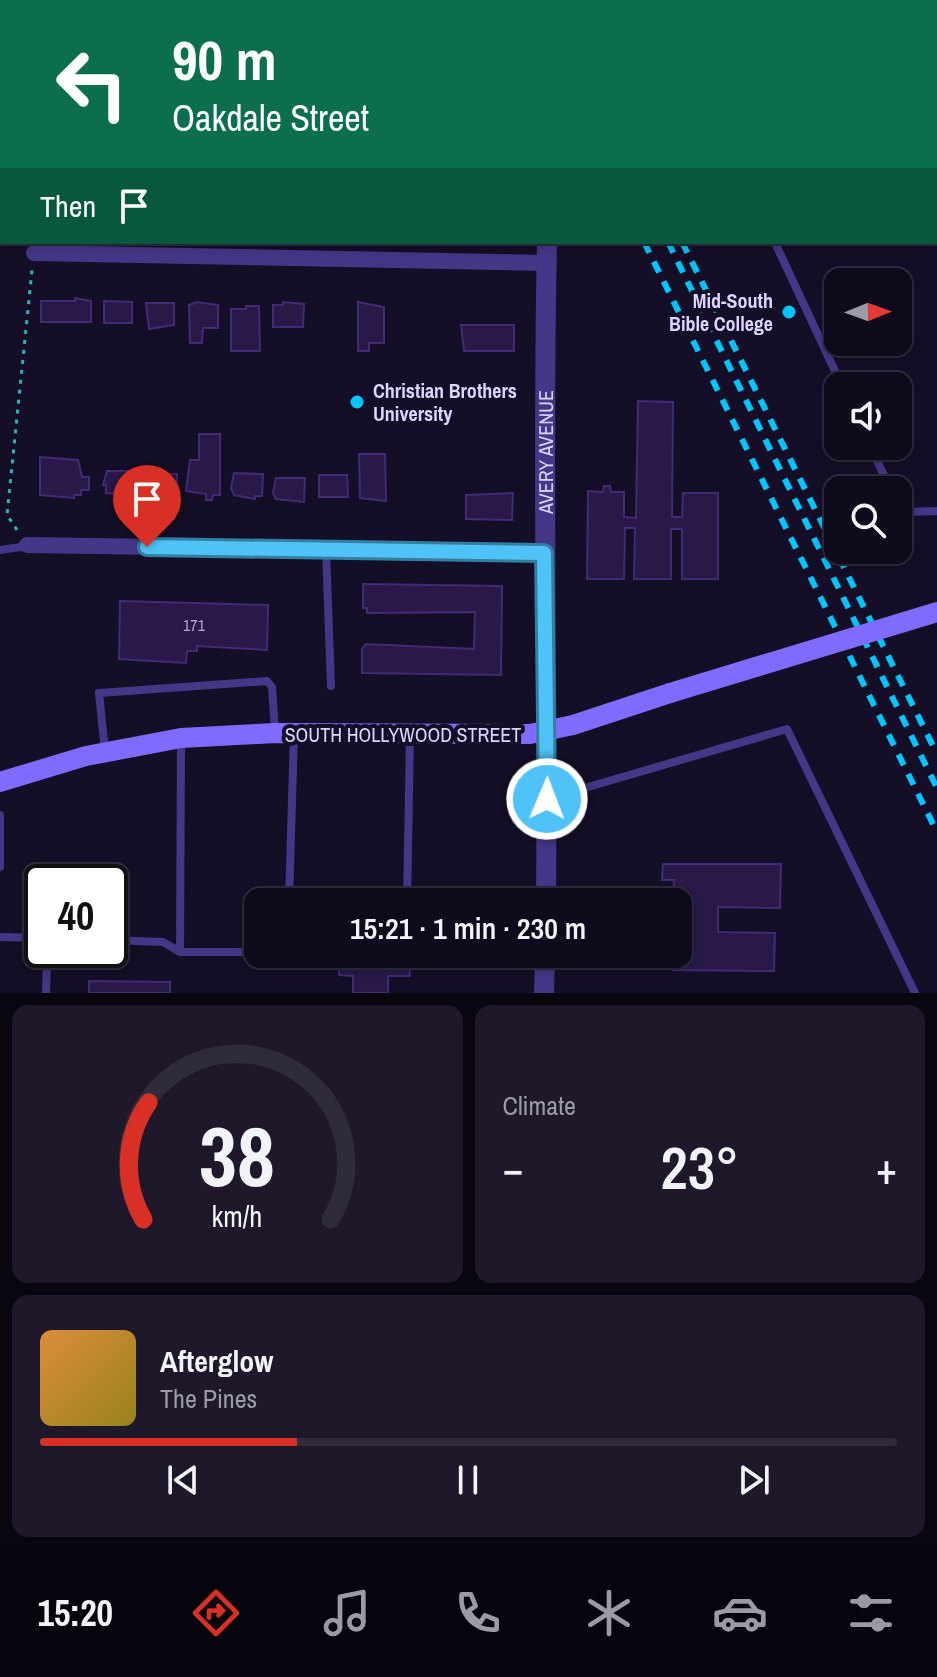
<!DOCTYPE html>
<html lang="en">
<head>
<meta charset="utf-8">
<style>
  body { margin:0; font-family:"Archivo Narrow",sans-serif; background:#1e182a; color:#f1f3f6; height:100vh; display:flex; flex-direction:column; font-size:30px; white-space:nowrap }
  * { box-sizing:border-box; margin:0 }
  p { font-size:26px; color:#9c9aa4 }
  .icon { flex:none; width:44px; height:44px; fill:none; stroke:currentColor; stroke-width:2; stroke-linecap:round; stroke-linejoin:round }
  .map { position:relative; height:993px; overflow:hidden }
  .details { display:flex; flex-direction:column; gap:12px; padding:12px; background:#090610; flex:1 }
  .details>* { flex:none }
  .hud { position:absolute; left:0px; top:0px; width:938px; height:244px; box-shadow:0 4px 12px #0003,0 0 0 2px #302b3b; background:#0b6e4f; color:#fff; overflow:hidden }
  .needle { width:52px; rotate:89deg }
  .buttons { position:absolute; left:824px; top:268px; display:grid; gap:16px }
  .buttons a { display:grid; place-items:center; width:88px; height:88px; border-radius:16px; background:#100a1d; box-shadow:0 4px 12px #0003,0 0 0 2px #302b3b; font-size:40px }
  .speed { position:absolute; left:24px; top:864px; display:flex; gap:16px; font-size:40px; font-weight:700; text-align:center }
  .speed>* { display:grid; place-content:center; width:104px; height:104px; border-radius:50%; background:#100a1d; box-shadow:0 4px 12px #0003,0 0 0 2px #302b3b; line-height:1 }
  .speed .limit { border:4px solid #111; border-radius:12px; background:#fff; color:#111 }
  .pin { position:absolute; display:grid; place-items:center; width:68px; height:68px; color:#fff; margin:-82px -34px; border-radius:50% 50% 50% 0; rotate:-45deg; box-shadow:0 0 8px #0007 }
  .pin .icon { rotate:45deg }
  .me { position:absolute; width:88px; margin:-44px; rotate:1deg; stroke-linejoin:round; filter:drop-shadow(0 0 6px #0008) }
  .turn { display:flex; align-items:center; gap:28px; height:168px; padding:0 40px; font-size:36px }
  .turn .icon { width:104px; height:104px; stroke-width:2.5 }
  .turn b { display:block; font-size:56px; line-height:68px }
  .then { display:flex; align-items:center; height:76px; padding:0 40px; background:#0003; gap:16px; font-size:30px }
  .big { font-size:60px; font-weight:600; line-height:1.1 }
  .details .widget { flex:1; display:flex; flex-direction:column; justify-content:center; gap:12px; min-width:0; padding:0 28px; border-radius:16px; background:#1e182a }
  .details .dial { align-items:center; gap:0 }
  .dial svg { height:208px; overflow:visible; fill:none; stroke:#302b3b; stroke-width:7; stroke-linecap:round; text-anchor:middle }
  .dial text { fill:#f1f3f6; stroke:none }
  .song { display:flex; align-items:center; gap:24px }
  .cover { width:96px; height:96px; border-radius:12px; background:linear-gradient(135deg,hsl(30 70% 55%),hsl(50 70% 35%)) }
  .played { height:8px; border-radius:4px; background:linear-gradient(90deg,#d93025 30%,#302b3b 30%) }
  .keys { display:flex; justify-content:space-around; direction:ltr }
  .heat { display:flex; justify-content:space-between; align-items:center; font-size:44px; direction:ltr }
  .details .tiles { flex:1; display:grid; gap:12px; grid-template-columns:1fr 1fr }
  .widget:last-child { grid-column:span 2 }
  .trip { position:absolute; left:244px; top:888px; width:448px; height:80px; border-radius:16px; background:#100a1d; box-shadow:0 4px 12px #0003,0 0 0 2px #302b3b; font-weight:600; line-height:80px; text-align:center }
  .tab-bar { display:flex; height:128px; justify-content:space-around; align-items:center; background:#06040c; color:#9c9aa4 }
  .tab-bar .icon { width:56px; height:56px }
  .tab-bar .on { color:#d93025 }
  .tab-bar b { font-size:36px; color:#f1f3f6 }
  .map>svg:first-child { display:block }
</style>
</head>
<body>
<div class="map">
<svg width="937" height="993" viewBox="0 0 937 993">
  <rect width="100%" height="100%" fill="#150e27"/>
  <path fill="#281949" stroke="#422a76" stroke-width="2" d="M75 298 91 301V322H41V301H75Z
    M104 301 132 302V323H104Z
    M197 302 218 305V328H203L202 343H190L189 305Z
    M283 302 304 304 303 327H273V305H283Z
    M358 302 384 307V343H369V351H358Z
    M146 303H174V325L149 329Z
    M246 306H259L260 351H231V309H246Z
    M461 325H514V351H464Z
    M638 401 673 402 672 517H682L683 493H718V579H682V529H671V579H634L635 528H625L624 579H587L588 491 603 492 604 486H610L611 492H624V517L636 518Z
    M199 434H220V495H213L212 500H206V494L186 491 190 460H199Z
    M359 454H385L386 501 360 498Z
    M40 457 78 460 82 477H89V490H81V495H74V498L40 495Z
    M107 471H135V495L106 493V485H103Z
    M234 473 263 474 262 496H255V499L234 495 231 488Z
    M149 474H177V496H149L146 488Z
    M319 475H347L348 497H319Z
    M276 478H305L304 502 276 499 273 493Z
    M513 493 512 520 466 519V495Z
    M363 584 502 586 501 675 362 673V649L366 644 474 649 475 612 367 613V608H363Z
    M120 601 268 605 267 650 197 646V651H187L186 663 119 659Z
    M663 864H781L780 908 718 907V932L775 933 774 971 673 970V954H678V902H673L674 880H662Z
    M338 955 409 956 410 976H388V993H353V976L339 975Z
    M89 981 170 982V993H89Z"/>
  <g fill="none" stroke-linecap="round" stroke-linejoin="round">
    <path stroke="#29b4bd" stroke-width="3" stroke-dasharray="4 6" stroke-linecap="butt" d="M11 0 12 2
      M0 53 2 50
      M17 530 7 515 32 270"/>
    <path stroke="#443788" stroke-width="8" d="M640 0 641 2
      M936 77H937
      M936 237H937
      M779 242 777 247 842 386
      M870 446 891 490
      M898 505 901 512 937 511
      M0 550 27 546
      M326 550 331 686
      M181 738 180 952H258
      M105 751 99 693 267 681 272 687 275 731
      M547 799 787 729 915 993
      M0 815V867
      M289 902 294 734
      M407 902 410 736
      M0 937 42 938
      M110 940 163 942 180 952
      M491 954 543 955
      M46 993 47 950"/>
    <path stroke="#443788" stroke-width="16" d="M34 253 547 263
      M27 545 544 553"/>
    <g stroke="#443788" stroke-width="20">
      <path d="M552 2 553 0"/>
      <path id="s1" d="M546 902C548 682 542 462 547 242"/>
      <path d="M544 993 545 954"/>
    </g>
    <path stroke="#806bff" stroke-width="20" d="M0 782 86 756 181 738 275 733 530 734 573 725 670 693"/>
    <path stroke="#00c6ff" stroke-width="6" stroke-dasharray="12 10" stroke-linecap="butt" d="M524 0 525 2
      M548 0 549 2
      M563 0V2
      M644 242 937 832
      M668 242 937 788
      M682 242 937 754"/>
    <path stroke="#806bff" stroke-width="20" d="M670 693 937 612"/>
  </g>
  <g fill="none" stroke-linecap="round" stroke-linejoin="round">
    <g stroke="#337fa1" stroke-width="20">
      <path id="route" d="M147 547 544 553 547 799"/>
    </g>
    <use href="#route" stroke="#4fc3f7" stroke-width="14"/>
  </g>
  <g fill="#00c6ff" stroke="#150e27" stroke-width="3">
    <circle cx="789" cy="312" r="8"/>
    <circle cx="357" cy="402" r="8"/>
  </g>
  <g text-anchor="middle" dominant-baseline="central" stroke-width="8" stroke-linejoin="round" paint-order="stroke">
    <g font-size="16" fill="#b0a5d2">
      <text x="194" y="625">171</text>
    </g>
    <g font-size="20" font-weight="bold" fill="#ded4ff" stroke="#150e27" text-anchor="end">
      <text x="773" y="300">Mid-South<tspan x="773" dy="23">Bible College</tspan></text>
      <text x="373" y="390" text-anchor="start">Christian Brothers<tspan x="373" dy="23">University</tspan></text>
    </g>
    <g font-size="20" fill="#ded4ff" stroke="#150e27">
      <text stroke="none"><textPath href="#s1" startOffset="450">AVERY AVENUE</textPath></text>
      <text x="403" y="734">SOUTH HOLLYWOOD STREET</text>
    </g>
  </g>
</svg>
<div class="buttons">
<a><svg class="needle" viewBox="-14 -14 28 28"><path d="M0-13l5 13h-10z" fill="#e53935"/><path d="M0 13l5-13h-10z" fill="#9c9aa4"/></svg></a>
<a><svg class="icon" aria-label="sound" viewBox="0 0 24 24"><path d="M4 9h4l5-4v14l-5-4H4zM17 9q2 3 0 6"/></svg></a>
<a><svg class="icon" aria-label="search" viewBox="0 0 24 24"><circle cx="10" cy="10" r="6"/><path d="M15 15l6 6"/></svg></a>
</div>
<div class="speed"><div class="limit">40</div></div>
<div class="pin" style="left:147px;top:547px;background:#d93025"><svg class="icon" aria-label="arrive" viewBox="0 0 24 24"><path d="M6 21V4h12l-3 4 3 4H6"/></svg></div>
<svg class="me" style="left:547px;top:799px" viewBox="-20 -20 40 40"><circle r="17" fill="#4fc3f7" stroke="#fff" stroke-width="3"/><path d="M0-11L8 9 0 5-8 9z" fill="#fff"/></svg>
<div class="trip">15:21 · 1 min · 230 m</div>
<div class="hud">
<div class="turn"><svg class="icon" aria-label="left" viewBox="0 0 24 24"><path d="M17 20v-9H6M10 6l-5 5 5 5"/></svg><div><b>90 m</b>Oakdale Street</div></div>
<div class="then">Then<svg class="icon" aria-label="arrive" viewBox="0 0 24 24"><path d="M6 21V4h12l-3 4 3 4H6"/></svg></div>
</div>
</div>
<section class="details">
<div class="tiles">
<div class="widget dial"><svg viewBox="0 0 100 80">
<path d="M14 69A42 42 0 1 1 86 69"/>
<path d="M14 69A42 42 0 0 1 16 24" stroke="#d93025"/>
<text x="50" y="56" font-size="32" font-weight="700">38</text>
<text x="50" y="72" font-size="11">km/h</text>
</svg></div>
<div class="widget"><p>Climate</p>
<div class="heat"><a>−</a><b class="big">23°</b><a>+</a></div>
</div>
<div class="widget">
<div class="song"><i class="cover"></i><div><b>Afterglow</b><p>The Pines</p></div></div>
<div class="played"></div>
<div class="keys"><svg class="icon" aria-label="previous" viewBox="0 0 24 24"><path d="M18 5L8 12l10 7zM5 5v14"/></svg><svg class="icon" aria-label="pause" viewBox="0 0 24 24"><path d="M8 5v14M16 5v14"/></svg><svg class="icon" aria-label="next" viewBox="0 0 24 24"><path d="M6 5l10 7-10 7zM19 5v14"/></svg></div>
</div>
</div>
</section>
<nav class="tab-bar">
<b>15:20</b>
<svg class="icon on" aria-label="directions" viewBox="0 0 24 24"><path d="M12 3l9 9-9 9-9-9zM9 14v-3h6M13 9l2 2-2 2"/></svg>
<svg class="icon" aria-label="music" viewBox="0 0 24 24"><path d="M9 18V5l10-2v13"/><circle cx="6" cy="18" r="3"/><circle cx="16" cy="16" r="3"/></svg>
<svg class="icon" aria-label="phone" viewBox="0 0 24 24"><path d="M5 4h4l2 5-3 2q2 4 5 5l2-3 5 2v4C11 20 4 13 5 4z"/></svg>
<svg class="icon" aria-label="climate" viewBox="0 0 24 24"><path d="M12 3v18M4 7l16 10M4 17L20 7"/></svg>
<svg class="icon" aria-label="car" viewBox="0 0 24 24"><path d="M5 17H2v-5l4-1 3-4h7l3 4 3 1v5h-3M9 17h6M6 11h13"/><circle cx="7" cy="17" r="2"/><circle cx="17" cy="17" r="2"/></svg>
<svg class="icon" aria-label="filters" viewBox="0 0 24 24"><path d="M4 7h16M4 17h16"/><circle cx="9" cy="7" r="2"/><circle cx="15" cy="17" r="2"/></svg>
</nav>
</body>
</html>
